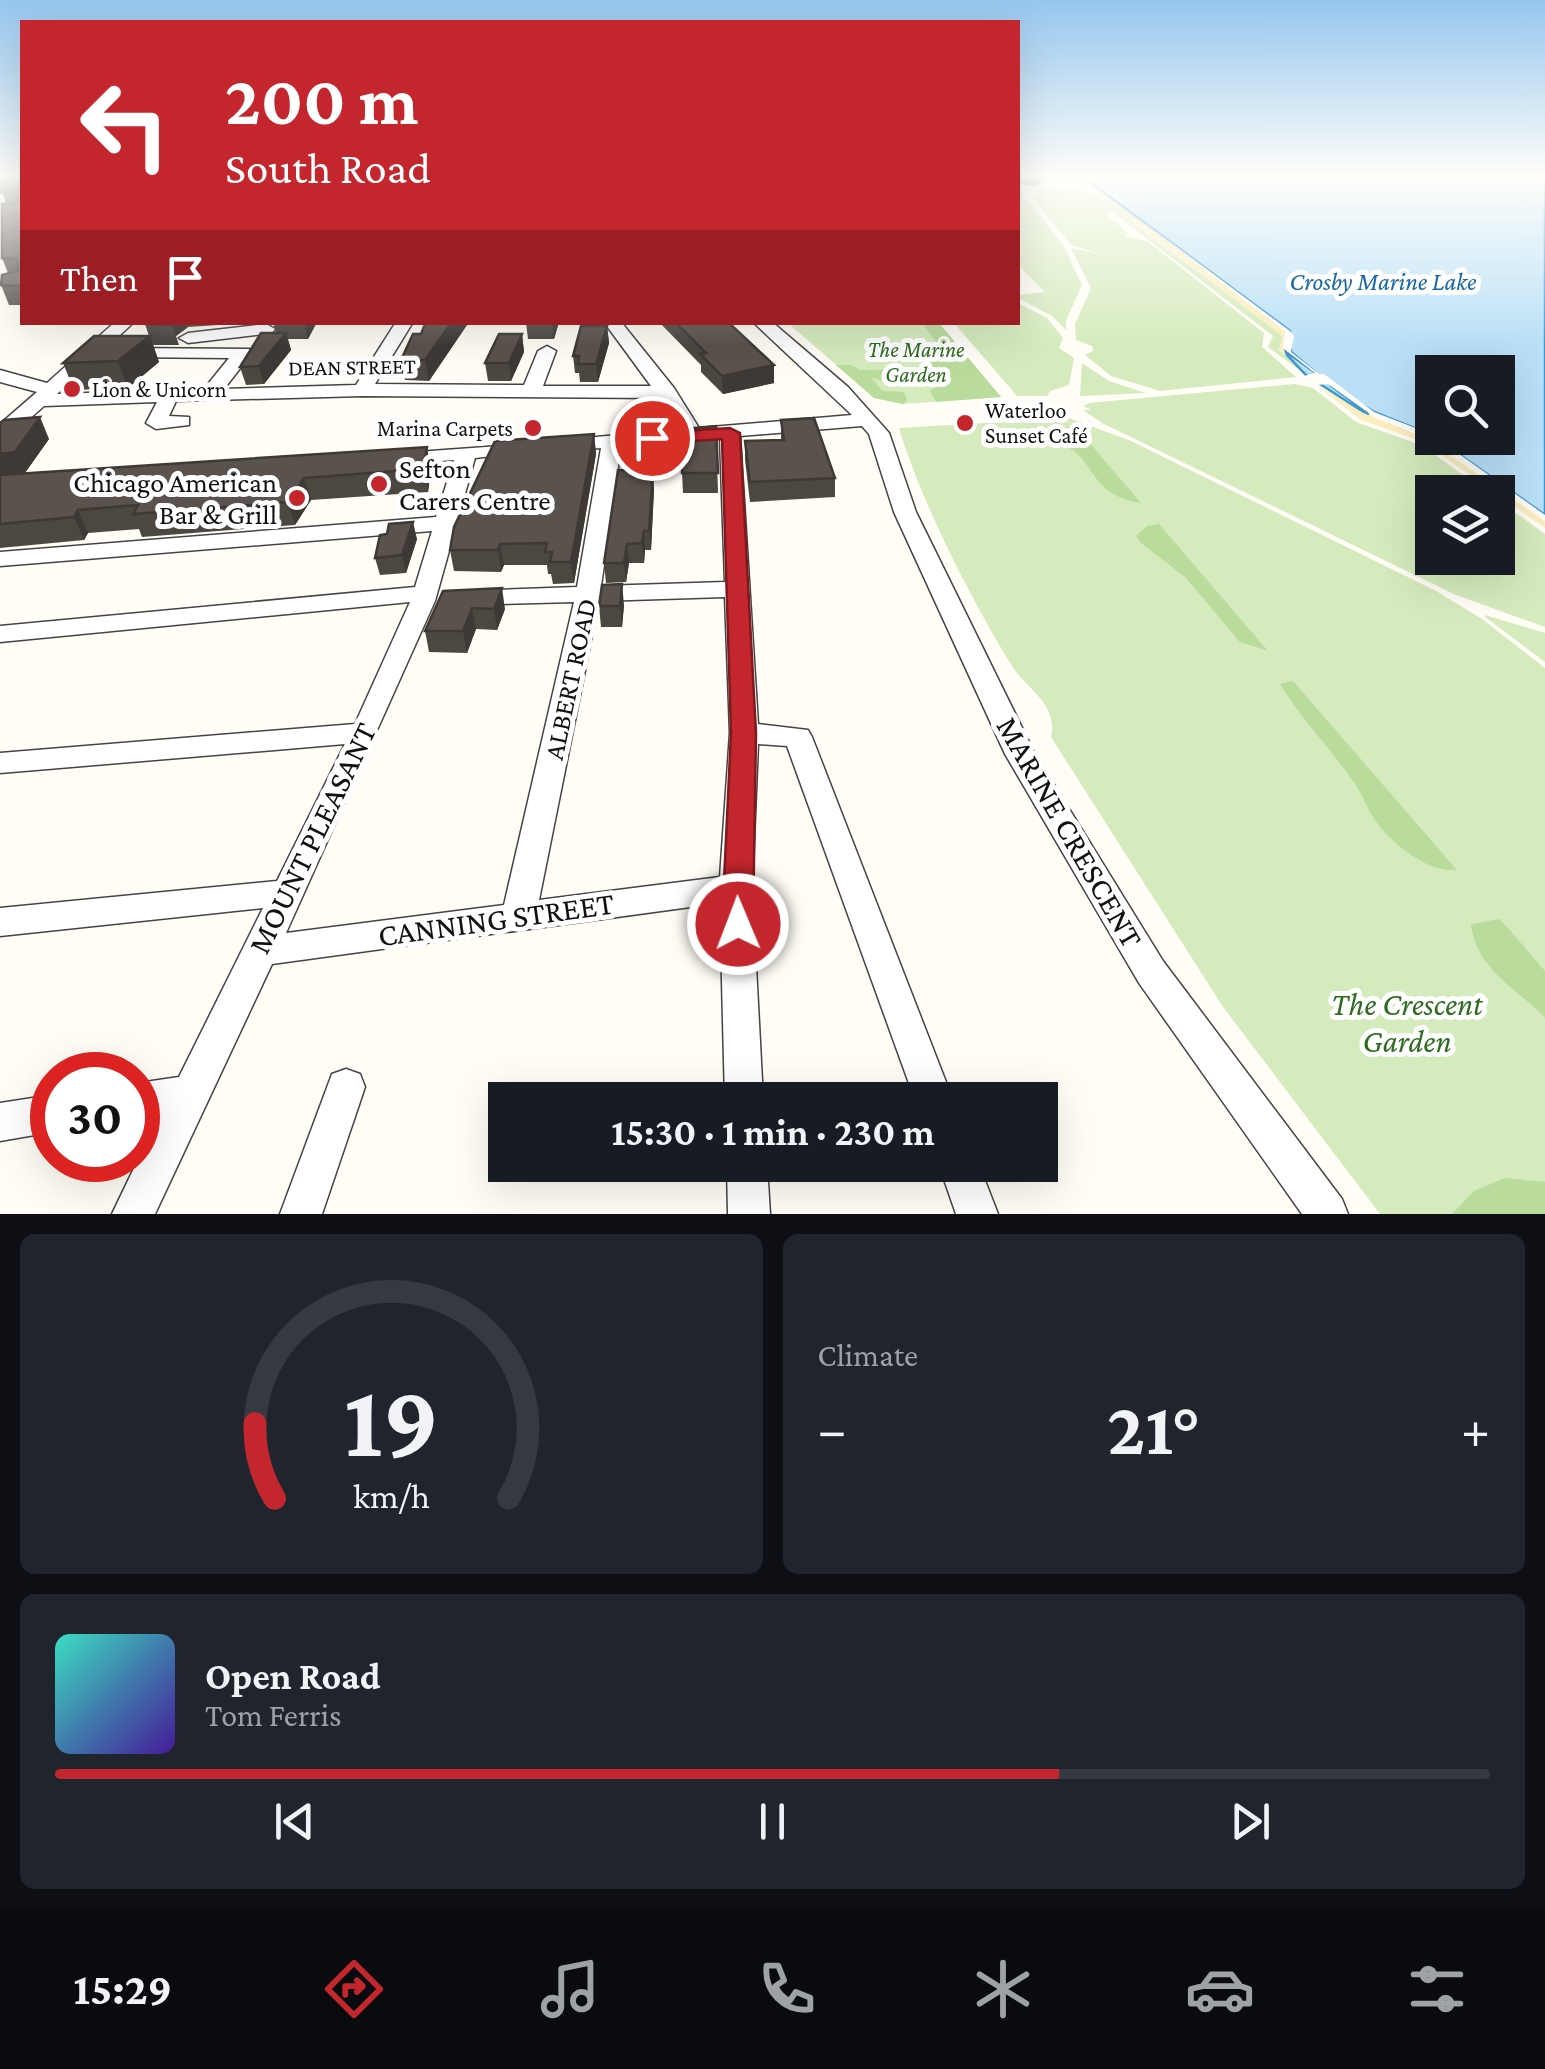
<!DOCTYPE html>
<html lang="en">
<head>
<meta charset="utf-8">
<style>
  body { margin:0; font-family:"Crimson Pro",serif; background:#20242c; color:#f1f3f6; height:100vh; display:flex; flex-direction:column; font-size:38px; white-space:nowrap }
  * { box-sizing:border-box; margin:0 }
  p { font-size:32px; color:#9ea1a6 }
  .icon { flex:none; width:55px; height:55px; fill:none; stroke:currentColor; stroke-width:2; stroke-linecap:round; stroke-linejoin:round }
  .map { position:relative; height:1214px; overflow:hidden }
  .details { display:flex; flex-direction:column; gap:20px; padding:20px; background:#0d0f14; flex:1 }
  .details>* { flex:none }
  .banner { position:absolute; left:20px; top:20px; width:1000px; height:305px; border-radius:0px; box-shadow:0 10px 40px #0002; background:#c4262e; color:#fff; overflow:hidden }
  .controls { position:absolute; left:1415px; top:355px; display:grid; gap:20px }
  .controls a { display:grid; place-items:center; width:100px; height:100px; border-radius:0px; background:#171b24; box-shadow:0 10px 40px #0002; font-size:50px }
  .speed { position:absolute; left:30px; top:1052px; display:flex; gap:20px; font-size:50px; font-weight:700; text-align:center }
  .speed>* { display:grid; place-content:center; width:130px; height:130px; border-radius:50%; background:#171b24; box-shadow:0 10px 40px #0002; line-height:1 }
  .speed .limit { border:15px solid #d22; background:#fff; color:#111 }
  .pin { position:absolute; display:grid; place-items:center; width:85px; height:85px; color:#fff; margin:-42px; border:5px solid #fff; border-radius:50%; box-shadow:0 2px 10px #0007 }
  .me { position:absolute; width:110px; margin:-55px; rotate:359deg; stroke-linejoin:round; filter:drop-shadow(0 0 8px #0008) }
  .turn { display:flex; align-items:center; gap:35px; height:210px; padding:0 40px; font-size:45px }
  .turn .icon { width:130px; height:130px; stroke-width:2.5 }
  .turn b { display:block; font-size:70px; line-height:85px }
  .then { display:flex; align-items:center; height:95px; padding:0 40px; background:#0003; gap:20px; font-size:38px }
  .big { font-size:75px; font-weight:700; line-height:1.1 }
  .details .widget { flex:1; display:flex; flex-direction:column; justify-content:center; gap:15px; min-width:0; padding:0 35px; border-radius:15px; background:#20242c }
  .details .dial { align-items:center; gap:0 }
  .dial svg { height:260px; overflow:visible; fill:none; stroke:#363941; stroke-width:7; stroke-linecap:round; text-anchor:middle }
  .dial text { fill:#f1f3f6; stroke:none }
  .song { display:flex; align-items:center; gap:30px }
  .cover { width:120px; height:120px; border-radius:15px; background:linear-gradient(135deg,hsl(170 70% 55%),hsl(260 70% 35%)) }
  .played { height:10px; border-radius:5px; background:linear-gradient(90deg,#c4262e 70%,#363941 70%) }
  .keys { display:flex; justify-content:space-around; direction:ltr }
  .heat { display:flex; justify-content:space-between; align-items:center; font-size:55px; direction:ltr }
  .details .tiles { flex:1; display:grid; gap:20px; grid-template-columns:1fr 1fr }
  .widget:last-child { grid-column:span 2 }
  .trip { position:absolute; left:488px; top:1082px; width:570px; height:100px; border-radius:0px; background:#171b24; box-shadow:0 10px 40px #0002; font-weight:700; line-height:100px; text-align:center }
  .tab-bar { display:flex; height:160px; justify-content:space-around; align-items:center; background:#090b0e; color:#9ea1a6 }
  .tab-bar .icon { width:70px; height:70px }
  .tab-bar .active { color:#c4262e }
  .tab-bar b { font-size:45px; color:#f1f3f6 }
  .map>svg:first-child { display:block }
</style>
</head>
<body>
<div class="map">
<svg width="1545" height="1214" viewBox="0 0 1545 1214">
  <rect width="100%" height="100%" fill="#fffdf5"/>
  <path fill="#d5ebbd" d="M1032 185 1088 191 1091 195 1105 192 1108 195 1104 197H1110L1138 219 1134 224 1277 331 1283 337 1279 350 1306 375 1268 347 1273 336 1111 211 1106 214 1128 233 1125 236 1147 241 1264 333 1262 347 1296 377 1160 391 1111 376 1085 355 1093 351 1092 346 1076 340 1075 324 1091 288 1071 248 1101 254 1071 245 1031 196 1039 195Z
    M1018 192 1022 193 1064 246 1082 285 1066 321V330L1052 316 1018 298V295L1045 292 1018 265Z
    M1018 303 1047 318 1063 338 1059 348 1074 358 1069 385 1050 391 1047 396H1017L954 323 1018 322Z
    M788 323H939L1001 397 903 404 874 398Z
    M1082 363 1109 381 1146 393 1080 396Z
    M1295 384 1313 388 1356 422 1421 445 1487 492H1432V558H1498V500L1545 534V627L1456 595 1102 423 1083 410H1091L1083 406 1089 403Z
    M1069 418 1131 441 1436 591 1482 619 1545 668V1214H1380L1223 1007 1051 737C1058 703 1027 690 1012 666 971 599 922 504 899 428Z
    M1485 615 1545 633V662L1485 617Z"/>
  <path fill="#b9dc9c" d="M922 323H939L1001 397 936 402 930 391 945 380 925 378 909 387 872 378 882 391 904 392 907 400 903 404 874 398 836 365H851L860 370 912 369 946 355Z
    M1075 426 1141 503C1083 494 1100 454 1052 440L1063 428Z
    M1159 524 1268 651 1240 642 1185 577 1141 543 1136 536 1147 526Z
    M1293 681 1457 870C1427 873 1391 843 1374 819 1367 808 1363 795 1355 784 1331 749 1302 720 1280 684Z
    M1500 919 1545 971V1018C1517 988 1476 970 1471 924Z
    M1505 1178 1545 1182V1214H1452L1474 1191Z"/>
  <path fill="#fbeec1" d="M1138 219 1285 331 1283 347 1304 373 1279 350 1283 338 1276 331 1130 220Z
    M1316 385 1376 418 1418 433 1545 521V528L1423 442 1361 420Z"/>
  <path fill="#b9e0f7" stroke="#3f96cf" stroke-width="2.5" d="M1082 176H1545V515L1436 438H1498V372H1432V435L1374 412 1330 385 1369 414 1362 411 1306 375 1287 355 1286 352 1316 373 1291 352 1290 331Z"/>
  <path fill="#fffdf5" d="M1127 210 1290 331 1294 336 1291 352 1319 374H1324L1374 412 1431 434 1545 515V520L1431 440 1376 418 1328 384 1316 385 1304 376 1315 373 1283 348 1288 337 1285 331Z"/>
  <g fill="none" stroke-linecap="round" stroke-linejoin="round">
    <g stroke="#444" stroke-width="3">
      <path id="minor" d="M115 322H134L57 394 204 389 229 358 118 357V349L124 348 249 349 252 353 224 389 356 385 396 322H413L375 384 524 385 538 351 547 346 556 351 543 386H651L604 322H621L674 388 699 428 852 415 753 322H772L848 387 889 433 916 512 1034 752 1163 961 1342 1199 1348 1214H1302L1139 983 1005 754 894 512 869 434 862 426 740 436 758 724 808 730 812 737 953 1100H915L787 746 758 744 752 888 763 1100H725L720 903 272 964 155 1214H112L159 1116 138 1119V1083L179 1077 263 908 0 936V908L277 881 345 744 0 773V753L355 724 410 602 0 642V626L415 587 432 531 0 566V552L436 517 454 460 396 464 389 462 386 458 389 454 528 444 531 448 528 452 475 458 435 601 286 933 504 905 574 602 468 605 456 598 468 591 577 587 601 448 560 451 550 445 553 441 682 429 659 398 362 396 176 401 169 416 189 417V425L156 429 146 423 157 402 44 406 7 439 0 441V424L37 392 0 382V370L47 383ZM720 438 725 582 601 586 621 446ZM725 597 730 733 720 877 539 900 599 601Z
        M266 324 275 329 272 333 188 343 179 338 188 333Z
        M346 1069 360 1074 365 1087 322 1214H280L332 1074Z
        M52 1095V1132L0 1141V1103Z
        M727 1165H767L770 1214H728Z
        M939 1165H979L998 1214H956Z"/>
    </g>
    <use href="#minor" fill="#fff" fill-rule="evenodd"/>
  </g>
  <path fill="#4d4742" d="M0 176H22V305H9L1 285 8 273 2 258 6 203 3 194H0Z
    M1018 176H1043L1038 186 1018 184Z
    M149 322H236L233 324 188 327 176 336 179 345H153L159 362 128 388 74 390 63 363 149 336 145 324Z
    M273 322H317L308 339H288L291 350 264 384 246 385 240 367 276 333Z
    M426 322H469L429 381 405 380 401 360 421 334Z
    M526 322H559L554 339H528Z
    M659 322H728L774 383 723 394 701 372V365Z
    M607 326 609 343 598 382H580L579 373H575L573 356Z
    M522 334 524 352 511 381H488L485 363Z
    M781 420 835 478V497L750 502 745 460V441L781 440Z
    M0 423 49 439 25 473 431 469 428 492 311 500 295 525 142 537 139 529 88 533 84 540 0 548Z
    M716 426 718 493H683L682 473Z
    M594 434 596 454 574 583 553 584 551 574H548L547 565H504L501 572 454 571 450 550Z
    M654 489 651 550H645L644 563H629L626 582 606 583 604 563Z
    M417 539 406 573 380 575 375 558Z
    M443 591 505 609 497 630 476 629 467 653 429 652 425 631Z
    M624 605 622 627H601L599 606Z"/>
  <path fill="#3f3936" d="M171 322H187L188 327 176 336Z
    M304 322H317L308 339Z
    M452 322H469L429 381 425 360Z
    M552 322H559L554 339Z
    M607 326 609 343 598 382 596 364Z
    M286 333 291 350 264 384 259 366Z
    M522 334 524 352 511 381 509 363Z
    M150 336 159 362 128 388 118 361Z
    M774 365V383L723 394 722 376Z
    M40 417 49 439 24 474 0 480V454Z
    M594 434 596 454 574 583 571 562Z
    M427 447 431 469 428 492 423 469Z
    M653 470 654 489 651 550 649 531Z
    M304 478 311 500 295 525 288 502Z
    M78 510 88 533 84 540 74 517Z
    M413 522 417 539 406 573 402 555Z
    M644 531 645 550 644 563 642 543Z
    M500 544 504 565 501 572 498 550Z
    M627 544 629 563 626 582 624 563Z
    M622 584 624 605 622 627 620 606Z
    M502 588 505 609 497 630 494 609Z
    M472 608 476 629 467 653 463 631Z"/>
  <path fill="#5a524d" stroke="#3f3936" stroke-width="2.5" d="M0 176H22V286L1 285 2 275 18 271 17 259 2 258V204L18 203V190L0 189Z
    M149 322H171L172 325 145 324Z
    M426 322H452L425 360H401L413 334H421Z
    M675 322H728L774 365 722 376 700 354 706 353Z
    M581 326H607L596 364H578L579 356H573Z
    M261 333H286L259 366 240 367Z
    M499 334H522L509 363H485Z
    M94 336H150L118 361 63 363Z
    M40 417 15 452 0 454V423L4 420Z
    M814 418 835 478 750 482 745 441 784 440 781 420Z
    M716 426 718 473H682L684 429Z
    M594 434 571 562H550L552 552H545L547 543 500 544 498 550H450L454 527 495 441Z
    M427 447 423 469 304 478 288 502 133 514 138 505 78 510 74 517 0 524V475Z
    M618 470H653L649 531H644L642 543 627 544 624 563H604Z
    M413 522 402 555 375 558 380 535 387 534 389 524Z
    M622 584 620 606H599L602 585Z
    M502 588 494 609 472 608 463 631H425L443 591Z"/>
  <linearGradient id="sky" x2="0" y2="1"><stop stop-color="#95c6ee"/><stop offset="0.51" stop-color="#fffefa"/><stop offset="1" stop-color="#fffefa" stop-opacity="0"/></linearGradient>
  <rect width="1545" height="346" fill="url(#sky)"/>
  <path fill="#c4262e" stroke="#7f191e" stroke-width="2.5" d="M730 428 740 433 756 733 753 924 749 932 738 936 727 932 722 924 731 733 722 439 652 444 643 438 652 433Z"/>
  <g fill="#c4262e" stroke="#fff" stroke-width="4">
    <circle cx="72" cy="389" r="10"/>
    <circle cx="965" cy="423" r="10"/>
    <circle cx="533" cy="428" r="10"/>
    <circle cx="379" cy="484" r="10"/>
    <circle cx="297" cy="498" r="10"/>
  </g>
  <g text-anchor="middle" dominant-baseline="central" stroke-width="10" stroke-linejoin="round" paint-order="stroke">
    <g font-size="22" font-style="italic" fill="#2f6b1f" stroke="#fff">
      <text x="916" y="349">The Marine<tspan x="916" dy="25">Garden</tspan></text>
    </g>
    <g font-size="22" fill="#111" stroke="#fff">
      <text transform="translate(352 367) rotate(-1)">DEAN STREET</text>
    </g>
    <g font-size="22" fill="#111" stroke="#fff" text-anchor="start">
      <text x="92" y="389">Lion &amp; Unicorn</text>
      <text x="985" y="410">Waterloo<tspan x="985" dy="25">Sunset Café</tspan></text>
      <text x="513" y="428" text-anchor="end">Marina Carpets</text>
    </g>
    <g font-size="25" font-style="italic" fill="#1768a6" stroke="#fff">
      <text x="1383" y="281">Crosby Marine Lake</text>
    </g>
    <g font-size="28" fill="#111" stroke="#fff" text-anchor="start">
      <text x="399" y="468">Sefton<tspan x="399" dy="32">Carers Centre</tspan></text>
      <text x="277" y="482" text-anchor="end">Chicago American<tspan x="277" dy="32">Bar &amp; Grill</tspan></text>
    </g>
    <g font-size="28" fill="#111" stroke="#fff">
      <text transform="translate(570 679) rotate(-78)">ALBERT ROAD</text>
    </g>
    <g font-size="32" fill="#111" stroke="#fff">
      <text transform="translate(1070 832) rotate(60)">MARINE CRESCENT</text>
      <text transform="translate(312 838) rotate(-64)">MOUNT PLEASANT</text>
      <text transform="translate(496 919) rotate(-8)">CANNING STREET</text>
    </g>
    <g font-size="32" font-style="italic" fill="#2f6b1f" stroke="#fff">
      <text x="1407" y="1004">The Crescent<tspan x="1407" dy="37">Garden</tspan></text>
    </g>
  </g>
</svg>
<div class="controls">
<a><svg class="icon" aria-label="search" viewBox="0 0 24 24"><circle cx="10" cy="10" r="6"/><path d="M15 15l6 6"/></svg></a>
<a><svg class="icon" aria-label="layers" viewBox="0 0 24 24"><path d="M12 4l9 5-9 5-9-5zM3 14l9 5 9-5"/></svg></a>
</div>
<div class="speed"><div class="limit">30</div></div>
<div class="pin" style="left:652px;top:438px;background:#d93025"><svg class="icon" aria-label="arrive" viewBox="0 0 24 24"><path d="M6 21V4h12l-3 4 3 4H6"/></svg></div>
<svg class="me" style="left:738px;top:924px" viewBox="-20 -20 40 40"><circle r="17" fill="#c4262e" stroke="#fff" stroke-width="3"/><path d="M0-11L8 9 0 5-8 9z" fill="#fff"/></svg>
<div class="trip">15:30 · 1 min · 230 m</div>
<div class="banner">
<div class="turn"><svg class="icon" aria-label="left" viewBox="0 0 24 24"><path d="M17 20v-9H6M10 6l-5 5 5 5"/></svg><div><b>200 m</b>South Road</div></div>
<div class="then">Then<svg class="icon" aria-label="arrive" viewBox="0 0 24 24"><path d="M6 21V4h12l-3 4 3 4H6"/></svg></div>
</div>
</div>
<section class="details">
<div class="tiles">
<div class="widget dial"><svg viewBox="0 0 100 80">
<path d="M14 69A42 42 0 1 1 86 69"/>
<path d="M14 69A42 42 0 0 1 8 46" stroke="#c4262e"/>
<text x="50" y="56" font-size="32" font-weight="700">19</text>
<text x="50" y="72" font-size="11">km/h</text>
</svg></div>
<div class="widget"><p>Climate</p>
<div class="heat"><a>−</a><b class="big">21°</b><a>+</a></div>
</div>
<div class="widget">
<div class="song"><i class="cover"></i><div><b>Open Road</b><p>Tom Ferris</p></div></div>
<div class="played"></div>
<div class="keys"><svg class="icon" aria-label="previous" viewBox="0 0 24 24"><path d="M18 5L8 12l10 7zM5 5v14"/></svg><svg class="icon" aria-label="pause" viewBox="0 0 24 24"><path d="M8 5v14M16 5v14"/></svg><svg class="icon" aria-label="next" viewBox="0 0 24 24"><path d="M6 5l10 7-10 7zM19 5v14"/></svg></div>
</div>
</div>
</section>
<nav class="tab-bar">
<b>15:29</b>
<svg class="icon active" aria-label="directions" viewBox="0 0 24 24"><path d="M12 3l9 9-9 9-9-9zM9 14v-3h6M13 9l2 2-2 2"/></svg>
<svg class="icon" aria-label="music" viewBox="0 0 24 24"><path d="M9 18V5l10-2v13"/><circle cx="6" cy="18" r="3"/><circle cx="16" cy="16" r="3"/></svg>
<svg class="icon" aria-label="phone" viewBox="0 0 24 24"><path d="M5 4h4l2 5-3 2q2 4 5 5l2-3 5 2v4C11 20 4 13 5 4z"/></svg>
<svg class="icon" aria-label="climate" viewBox="0 0 24 24"><path d="M12 3v18M4 7l16 10M4 17L20 7"/></svg>
<svg class="icon" aria-label="car" viewBox="0 0 24 24"><path d="M5 17H2v-5l4-1 3-4h7l3 4 3 1v5h-3M9 17h6M6 11h13"/><circle cx="7" cy="17" r="2"/><circle cx="17" cy="17" r="2"/></svg>
<svg class="icon" aria-label="filters" viewBox="0 0 24 24"><path d="M4 7h16M4 17h16"/><circle cx="9" cy="7" r="2"/><circle cx="15" cy="17" r="2"/></svg>
</nav>
</body>
</html>
